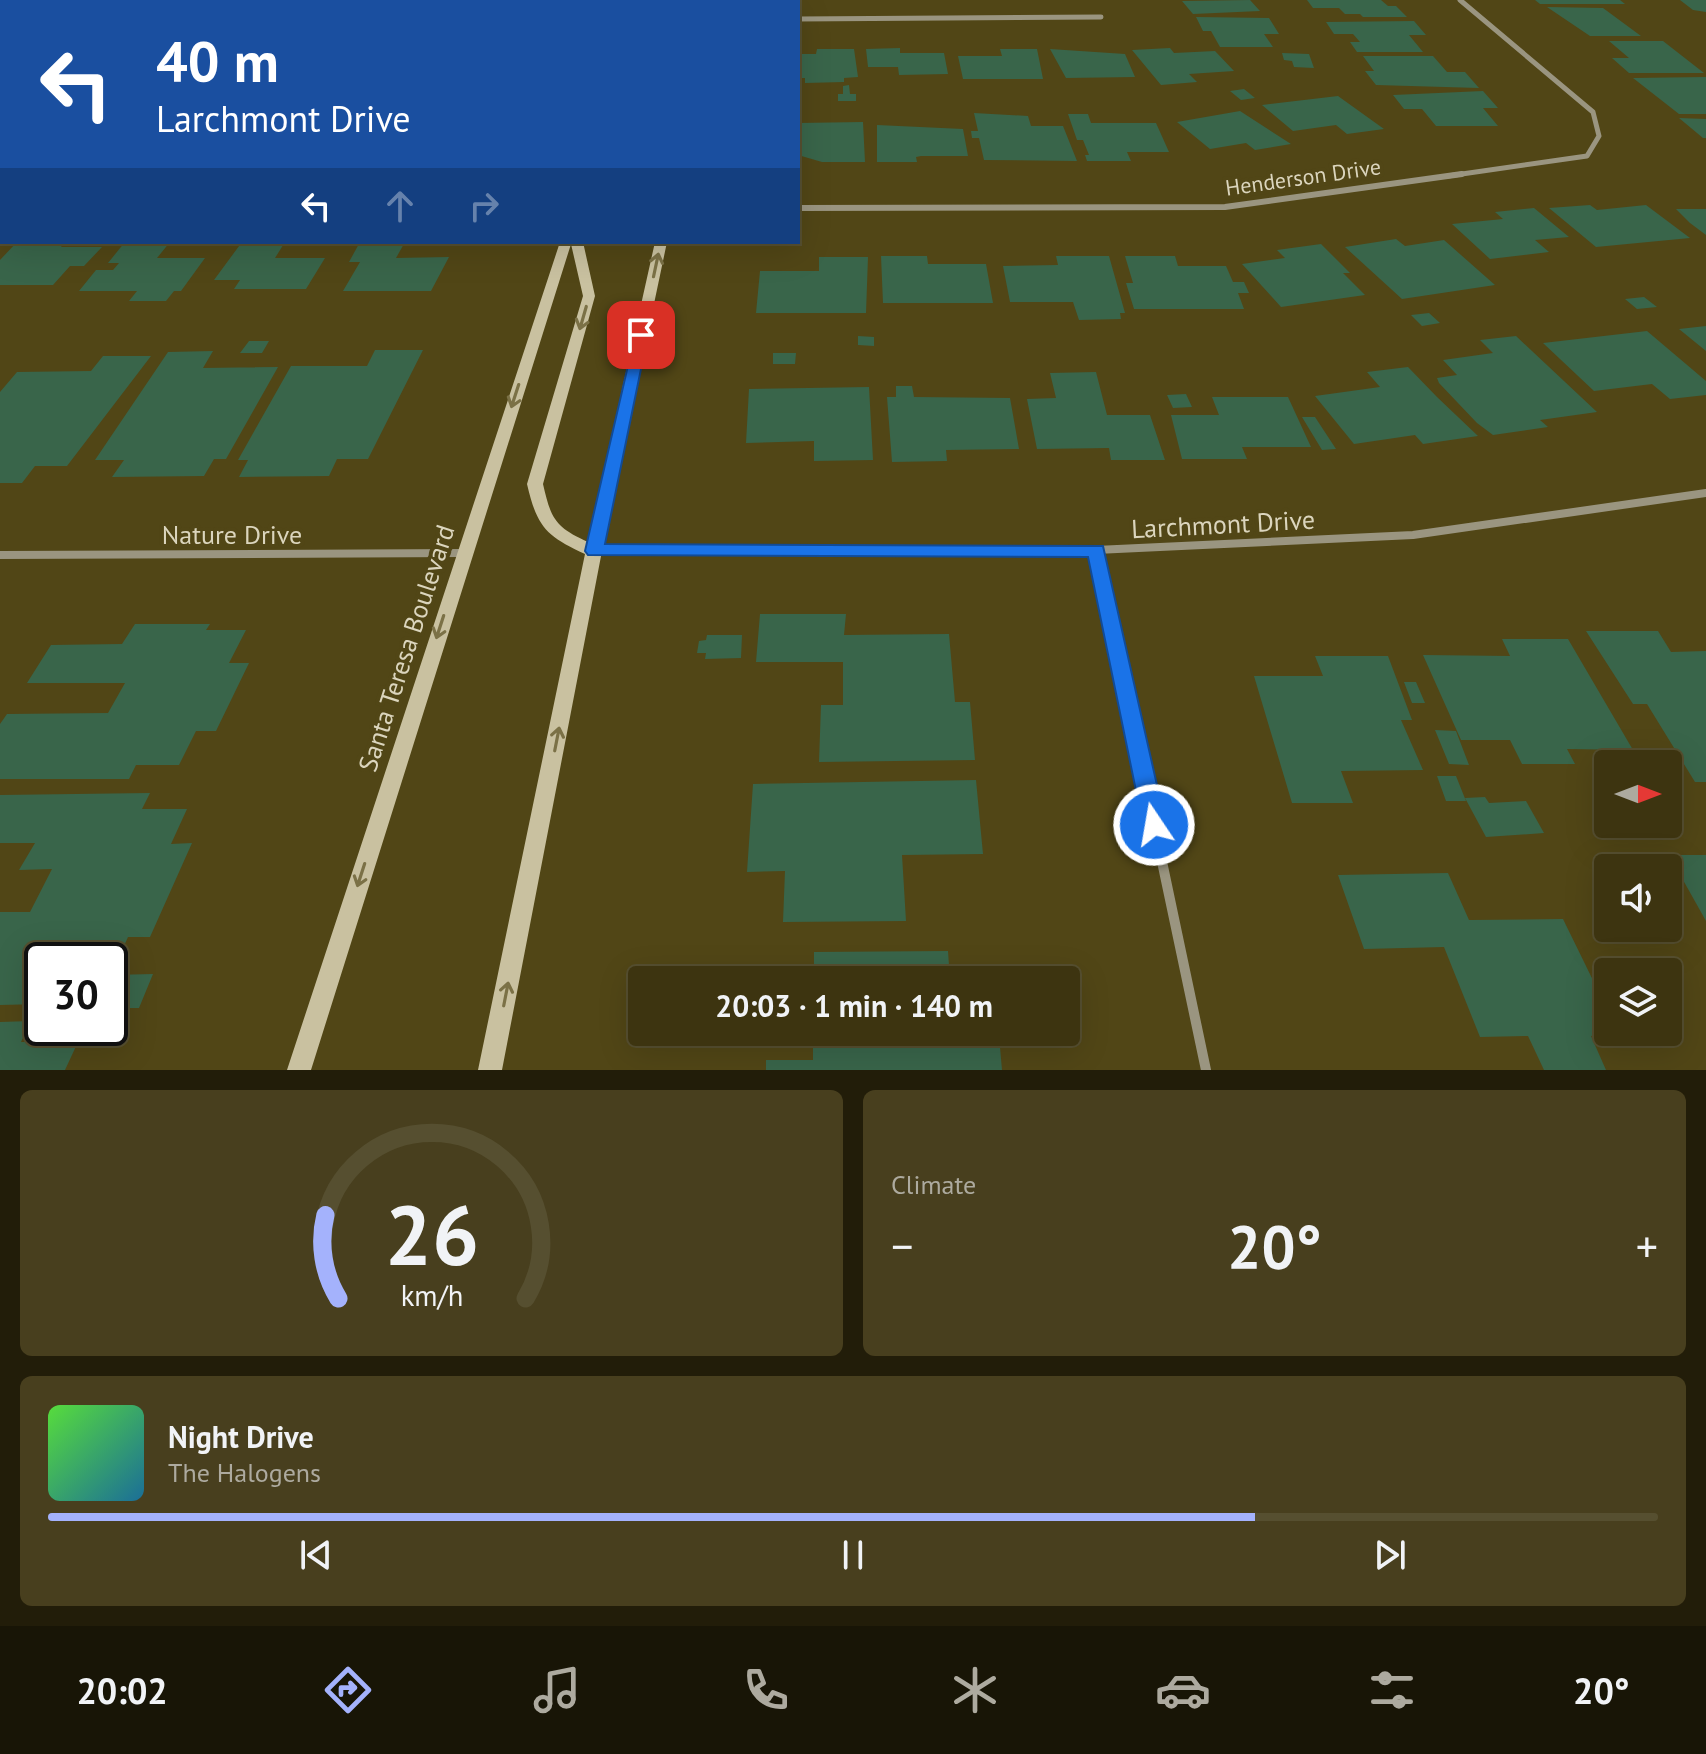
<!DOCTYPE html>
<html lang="en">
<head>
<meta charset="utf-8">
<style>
  body { margin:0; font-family:"PT Sans",sans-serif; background:#483f1e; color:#f1f3f6; height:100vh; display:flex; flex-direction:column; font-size:30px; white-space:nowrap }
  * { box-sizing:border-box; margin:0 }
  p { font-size:26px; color:#adaa9f }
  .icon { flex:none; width:44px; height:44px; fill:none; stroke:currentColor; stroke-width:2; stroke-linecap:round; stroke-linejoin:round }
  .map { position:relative; height:1070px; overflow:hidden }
  .panel { display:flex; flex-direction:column; gap:20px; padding:20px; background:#221d09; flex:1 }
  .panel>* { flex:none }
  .banner { position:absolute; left:0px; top:0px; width:800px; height:244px; box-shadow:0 8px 32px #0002,0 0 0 2px #564f30; background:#1a4fa0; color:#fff; overflow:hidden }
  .needle { width:52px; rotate:90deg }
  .controls { position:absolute; left:1594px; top:750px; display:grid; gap:16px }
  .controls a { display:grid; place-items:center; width:88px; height:88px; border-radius:8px; background:#3d3410; box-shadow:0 8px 32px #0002,0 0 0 2px #564f30; font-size:40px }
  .speed { position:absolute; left:24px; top:942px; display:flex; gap:16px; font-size:40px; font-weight:700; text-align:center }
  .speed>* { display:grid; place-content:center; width:104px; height:104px; border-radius:50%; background:#3d3410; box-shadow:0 8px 32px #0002,0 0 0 2px #564f30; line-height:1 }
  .speed .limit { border:4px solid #111; border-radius:12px; background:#fff; color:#111 }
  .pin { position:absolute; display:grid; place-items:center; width:68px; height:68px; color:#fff; margin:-34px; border-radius:16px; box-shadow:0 4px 12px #0006 }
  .me { position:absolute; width:88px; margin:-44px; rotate:348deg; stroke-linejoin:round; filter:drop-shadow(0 0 6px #0008) }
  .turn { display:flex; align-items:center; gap:28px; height:168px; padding:0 24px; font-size:36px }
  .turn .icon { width:104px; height:104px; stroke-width:2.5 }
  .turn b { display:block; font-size:56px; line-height:68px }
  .lanes { display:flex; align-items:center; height:76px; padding:0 24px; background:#0003; justify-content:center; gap:40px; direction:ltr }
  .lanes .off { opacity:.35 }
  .big { font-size:60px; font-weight:700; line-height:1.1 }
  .panel .tile { flex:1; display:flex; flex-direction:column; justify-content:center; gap:12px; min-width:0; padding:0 28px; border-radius:12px; background:#483f1e }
  .panel .dial { align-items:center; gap:0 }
  .dial svg { height:208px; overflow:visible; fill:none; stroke:#564f30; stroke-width:7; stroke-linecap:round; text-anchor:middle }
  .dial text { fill:#f1f3f6; stroke:none }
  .song { display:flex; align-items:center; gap:24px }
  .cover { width:96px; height:96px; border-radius:12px; background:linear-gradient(135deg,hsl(110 70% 55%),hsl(200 70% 35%)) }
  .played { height:8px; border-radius:4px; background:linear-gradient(90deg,#a4b2fc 75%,#564f30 75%) }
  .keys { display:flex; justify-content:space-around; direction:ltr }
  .heat { display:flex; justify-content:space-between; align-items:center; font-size:44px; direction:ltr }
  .panel .tiles { flex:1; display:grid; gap:20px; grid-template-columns:1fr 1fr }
  .tile:last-child { grid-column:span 2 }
  .trip { position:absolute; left:628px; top:966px; width:452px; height:80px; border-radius:8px; background:#3d3410; box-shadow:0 8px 32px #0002,0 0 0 2px #564f30; font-weight:700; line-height:80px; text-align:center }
  .tab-bar { display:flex; height:128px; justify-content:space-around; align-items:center; background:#181506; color:#adaa9f }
  .tab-bar .icon { width:56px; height:56px }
  .tab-bar .selected { color:#a4b2fc }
  .tab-bar b { font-size:36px; color:#f1f3f6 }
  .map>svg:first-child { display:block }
</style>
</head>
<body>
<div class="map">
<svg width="1706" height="1070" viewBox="0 0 1706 1070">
  <rect width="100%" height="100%" fill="#514616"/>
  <path fill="#39654a" d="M1250 0 1260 11 1193 14 1182 1Z
    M1307 0H1381L1388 6H1396L1407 17H1363L1360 14H1345L1339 8H1313Z
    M1535 0H1620L1625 4H1540Z
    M1680 0H1706V12L1693 10Z
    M1547 7 1603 8 1641 36H1590Z
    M1196 17 1269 18 1279 34H1264L1273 47H1220L1211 31H1203Z
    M1414 21 1426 35H1409L1423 52H1357L1350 42H1360L1353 34H1334L1326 22Z
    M1609 41H1663L1704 73H1629L1612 58H1629Z
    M900 48V53H944L948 74 899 75 898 67H868L866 49Z
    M1170 48 1174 53 1215 51 1234 71 1189 74 1197 82 1161 85 1132 50Z
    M817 49H854L858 77 844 78V82L805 83V78H798V54H816Z
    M1000 49H1037L1043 79H963L958 56H1002Z
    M1050 49 1125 54 1135 77 1066 78Z
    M1282 53 1309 54 1314 68 1294 67 1292 61 1284 60Z
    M1363 56H1433L1447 72H1465L1479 88 1376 85 1365 71H1374Z
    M1706 77V114H1679L1633 78Z
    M849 85 850 94H856V101H838V94H843V86Z
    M1244 89 1255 98 1241 100 1230 91Z
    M1483 91 1498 108H1483L1498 126H1436L1422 109H1404L1393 95Z
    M1338 96 1384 129 1347 134 1336 125 1293 131 1262 105Z
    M1240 111 1291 144 1255 150 1246 143 1210 149 1177 122Z
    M974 113 1028 116 1031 126H1063L1077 161 984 160 979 138H972L971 131H978Z
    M1068 114H1088L1091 123H1156L1169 152H1127L1131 161H1087L1085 155H1089L1083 140H1077Z
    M1679 118 1706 119V138H1703Z
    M863 122 865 162H822L798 155V123Z
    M877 125 963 129 968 156H921L916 157 917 162H877Z
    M1590 205 1597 210 1646 205 1690 238 1596 247 1549 208Z
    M1534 208 1569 237 1535 240 1549 252 1490 259 1452 224 1503 219 1495 212Z
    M1676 209H1706V235L1690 223Z
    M1396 239 1405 246 1444 240 1495 285 1402 299 1345 247Z
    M17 242H65L61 247H102L84 266H70L53 285H0V260Z
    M125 242H170L157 258H205L181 291H174L166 301H129L137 291H79L96 270H113L119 263H108Z
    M242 242H285L275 258H325L306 289H234L240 280H214Z
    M360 242H405L396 258 449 257 431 291H343L360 262H349Z
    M1321 244 1350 273H1343L1365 295 1281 307 1242 264 1285 258 1277 250Z
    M881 256H927L928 264H986L993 303H883Z
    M1056 256H1109L1125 313H1120L1121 319 1079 320 1073 302H1010L1003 266 1058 265Z
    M1125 256H1175L1178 266H1226L1233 282H1244L1249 293H1238L1244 309H1134L1126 283H1133Z
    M819 257H868L866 313H756L760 271H819Z
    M1644 297 1657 307 1637 309 1625 299Z
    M1429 313 1440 323 1422 326 1411 315Z
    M1706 326V351L1679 329Z
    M1647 331 1706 381V395L1670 399 1652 384 1594 391 1543 343Z
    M858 336 874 337V346L858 345Z
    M1516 336 1597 412 1540 420 1548 427 1493 435 1477 423 1439 383 1437 378 1457 375 1443 360 1493 353 1480 340Z
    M249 341H269L262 353H240Z
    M375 350H423L368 459H337L329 476 239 477 248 460H238L291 366H367Z
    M213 351 203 368 278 367 226 459H214L204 476 112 477 124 460H95L168 352Z
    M773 353H796L795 364H773Z
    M103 356H151L67 466H35L22 483H0V392L17 372 91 371Z
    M1408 367 1437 397 1478 436 1423 444 1415 435 1354 444 1315 396 1380 387 1367 372Z
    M1096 372 1107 415H1150L1165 460H1111L1109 448 1037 449 1027 399 1056 398 1050 373Z
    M896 386H912L914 397 1010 398 1019 449 946 450 947 461 892 462 887 397H896Z
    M869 387 873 460 814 461V441L746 443 749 389Z
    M1186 394 1192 407 1173 408 1167 395Z
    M1212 397H1288L1311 447H1242L1247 459H1182L1171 415H1219Z
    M1302 417H1315L1336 449 1322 450Z
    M760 614H846L844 635 949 634 955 702H970L975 760 819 762 821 705H843V662H756Z
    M135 624H210L206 630H246L229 663H249L216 731H196L179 765H136L129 779H0V724L7 714 108 713 125 683H27L51 645 122 644Z
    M1586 631H1658L1671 652 1706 651V782H1695L1647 704H1633Z
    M707 635H742L741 658 705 659 706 653H697L699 641 706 640Z
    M1502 639H1568L1633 750 1567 749 1575 764H1522L1510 740H1461L1423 655 1510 656Z
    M1315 656H1388L1412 720H1401L1423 770 1341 771 1353 803H1292L1254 676H1323Z
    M1404 682H1416L1425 703H1412Z
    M1435 730 1456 731 1469 765 1449 764Z
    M1437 776H1456L1466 801H1446Z
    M976 780 983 854 902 855 906 921 783 922 785 871 747 872 753 784Z
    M150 793 142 809H187L171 844 192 843 150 937H128L110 977V960H42V1004L0 1005V912H30L52 869 19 870 35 843H0V795Z
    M1485 797 1489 803 1526 801 1544 833 1486 837 1465 798Z
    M1669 855H1706V921Z
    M1448 873 1469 920 1563 919 1608 1011V1032H1617L1591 1036 1606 1070H1544L1528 1036 1480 1037 1444 947 1364 949 1338 875Z
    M948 951 950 980H814V952Z
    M719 967V980H682L683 968Z
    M153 974 139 1008H110L112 975Z
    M31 1021 21 1042H78L65 1070H0V1022Z
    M813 1032H954L955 1047H1000L1002 1070H766V1060H813Z"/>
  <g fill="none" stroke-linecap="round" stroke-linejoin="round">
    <path stroke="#9a9580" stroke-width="5" d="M798 19 1101 17
      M1448 176 1587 156 1599 136 1593 112 1460 0"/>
    <path stroke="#9a9580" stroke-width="6" d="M798 208 1225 207 1462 174"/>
    <path stroke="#9a9580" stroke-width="8" d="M1096 550 1126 693
      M594 551 1096 550 1413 535 1706 493
      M0 555 464 553"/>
    <path stroke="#9a9580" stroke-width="10" d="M1126 691 1206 1070"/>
    <path fill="#c9c1a0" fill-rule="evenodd" d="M560 242H583L595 296 543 484C551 519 555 527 588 542L655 242H667L602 551 502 1070H478L585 554C546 536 537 527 527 484L583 296 571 244 311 1070H287Z"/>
  </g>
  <defs><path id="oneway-shaft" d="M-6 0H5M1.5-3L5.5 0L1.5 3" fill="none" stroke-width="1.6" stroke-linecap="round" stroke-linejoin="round" transform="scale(2)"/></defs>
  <g stroke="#7b7146">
    <use href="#oneway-shaft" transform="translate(656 265) rotate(-78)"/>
    <use href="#oneway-shaft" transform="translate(583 318) rotate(106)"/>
    <use href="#oneway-shaft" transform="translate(515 396) rotate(108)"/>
    <use href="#oneway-shaft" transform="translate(440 627) rotate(108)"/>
    <use href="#oneway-shaft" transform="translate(557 739) rotate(-79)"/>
    <use href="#oneway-shaft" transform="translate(361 875) rotate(108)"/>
    <use href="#oneway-shaft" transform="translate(506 994) rotate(-79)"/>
  </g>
  <path fill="#1a73e8" stroke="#114b97" stroke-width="2" d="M636 331 648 335 605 544 1103 546 1166 825 1162 832 1154 835 1146 832 1143 825 1088 557 588 555 585 551Z"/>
  <g text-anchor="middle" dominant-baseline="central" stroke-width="8" stroke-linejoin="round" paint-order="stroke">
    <g font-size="22" fill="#dbd5bd" stroke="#514616">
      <text transform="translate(1303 177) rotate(-8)">Henderson Drive</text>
    </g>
    <g font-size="26" fill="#dbd5bd" stroke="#514616">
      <text transform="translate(1223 524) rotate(-3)">Larchmont Drive</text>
      <text x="232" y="534">Nature Drive</text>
      <text transform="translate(406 648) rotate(-72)">Santa Teresa Boulevard</text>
    </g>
  </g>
</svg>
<div class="controls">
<a><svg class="needle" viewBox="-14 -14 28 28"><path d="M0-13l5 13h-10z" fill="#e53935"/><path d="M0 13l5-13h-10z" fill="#adaa9f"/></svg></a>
<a><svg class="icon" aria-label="sound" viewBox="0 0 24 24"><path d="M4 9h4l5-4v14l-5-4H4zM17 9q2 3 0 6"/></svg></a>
<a><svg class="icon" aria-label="layers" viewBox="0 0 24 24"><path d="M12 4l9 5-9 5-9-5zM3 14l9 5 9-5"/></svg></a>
</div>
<div class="speed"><div class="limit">30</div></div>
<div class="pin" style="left:641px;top:335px;background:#d93025"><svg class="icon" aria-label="arrive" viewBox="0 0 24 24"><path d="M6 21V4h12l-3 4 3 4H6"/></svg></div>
<svg class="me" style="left:1154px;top:825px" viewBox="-20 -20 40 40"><circle r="17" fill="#1a73e8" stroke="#fff" stroke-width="3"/><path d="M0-11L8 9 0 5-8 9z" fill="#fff"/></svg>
<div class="trip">20:03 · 1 min · 140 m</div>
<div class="banner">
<div class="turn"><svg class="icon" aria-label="left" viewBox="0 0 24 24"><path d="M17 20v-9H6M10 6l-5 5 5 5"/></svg><div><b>40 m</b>Larchmont Drive</div></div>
<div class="lanes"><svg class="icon" aria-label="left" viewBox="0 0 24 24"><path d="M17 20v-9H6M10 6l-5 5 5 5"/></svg><svg class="icon off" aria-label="ahead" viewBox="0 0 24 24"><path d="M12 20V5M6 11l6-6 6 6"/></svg><svg class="icon off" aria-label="right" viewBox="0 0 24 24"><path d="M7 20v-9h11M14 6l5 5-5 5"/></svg></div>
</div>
</div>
<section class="panel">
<div class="tiles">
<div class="tile dial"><svg viewBox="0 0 100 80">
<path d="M14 69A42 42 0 1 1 86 69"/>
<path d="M14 69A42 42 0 0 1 9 37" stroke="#a4b2fc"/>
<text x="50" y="56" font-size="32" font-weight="700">26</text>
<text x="50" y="72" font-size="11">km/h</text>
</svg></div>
<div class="tile"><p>Climate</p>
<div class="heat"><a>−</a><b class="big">20°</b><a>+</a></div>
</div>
<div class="tile">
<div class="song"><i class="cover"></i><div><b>Night Drive</b><p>The Halogens</p></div></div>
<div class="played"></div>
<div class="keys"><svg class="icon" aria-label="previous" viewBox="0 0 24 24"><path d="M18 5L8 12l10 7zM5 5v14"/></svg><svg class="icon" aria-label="pause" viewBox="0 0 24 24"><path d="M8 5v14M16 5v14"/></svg><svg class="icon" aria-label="next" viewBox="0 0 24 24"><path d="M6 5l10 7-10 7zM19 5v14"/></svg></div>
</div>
</div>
</section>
<nav class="tab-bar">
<b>20:02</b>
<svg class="icon selected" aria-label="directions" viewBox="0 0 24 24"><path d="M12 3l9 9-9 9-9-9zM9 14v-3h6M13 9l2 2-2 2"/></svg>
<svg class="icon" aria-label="music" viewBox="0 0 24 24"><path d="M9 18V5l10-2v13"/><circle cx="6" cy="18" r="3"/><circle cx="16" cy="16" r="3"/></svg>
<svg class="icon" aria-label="phone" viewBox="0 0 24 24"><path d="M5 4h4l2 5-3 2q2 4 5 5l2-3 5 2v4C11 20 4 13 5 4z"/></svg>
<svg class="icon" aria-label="climate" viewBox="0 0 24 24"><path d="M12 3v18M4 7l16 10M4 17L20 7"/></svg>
<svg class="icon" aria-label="car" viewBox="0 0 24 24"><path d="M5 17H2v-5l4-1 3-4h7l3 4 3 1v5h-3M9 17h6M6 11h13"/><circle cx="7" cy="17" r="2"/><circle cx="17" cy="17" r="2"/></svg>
<svg class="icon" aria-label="filters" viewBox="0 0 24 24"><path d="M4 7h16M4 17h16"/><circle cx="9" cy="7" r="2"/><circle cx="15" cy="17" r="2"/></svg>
<b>20°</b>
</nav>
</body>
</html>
